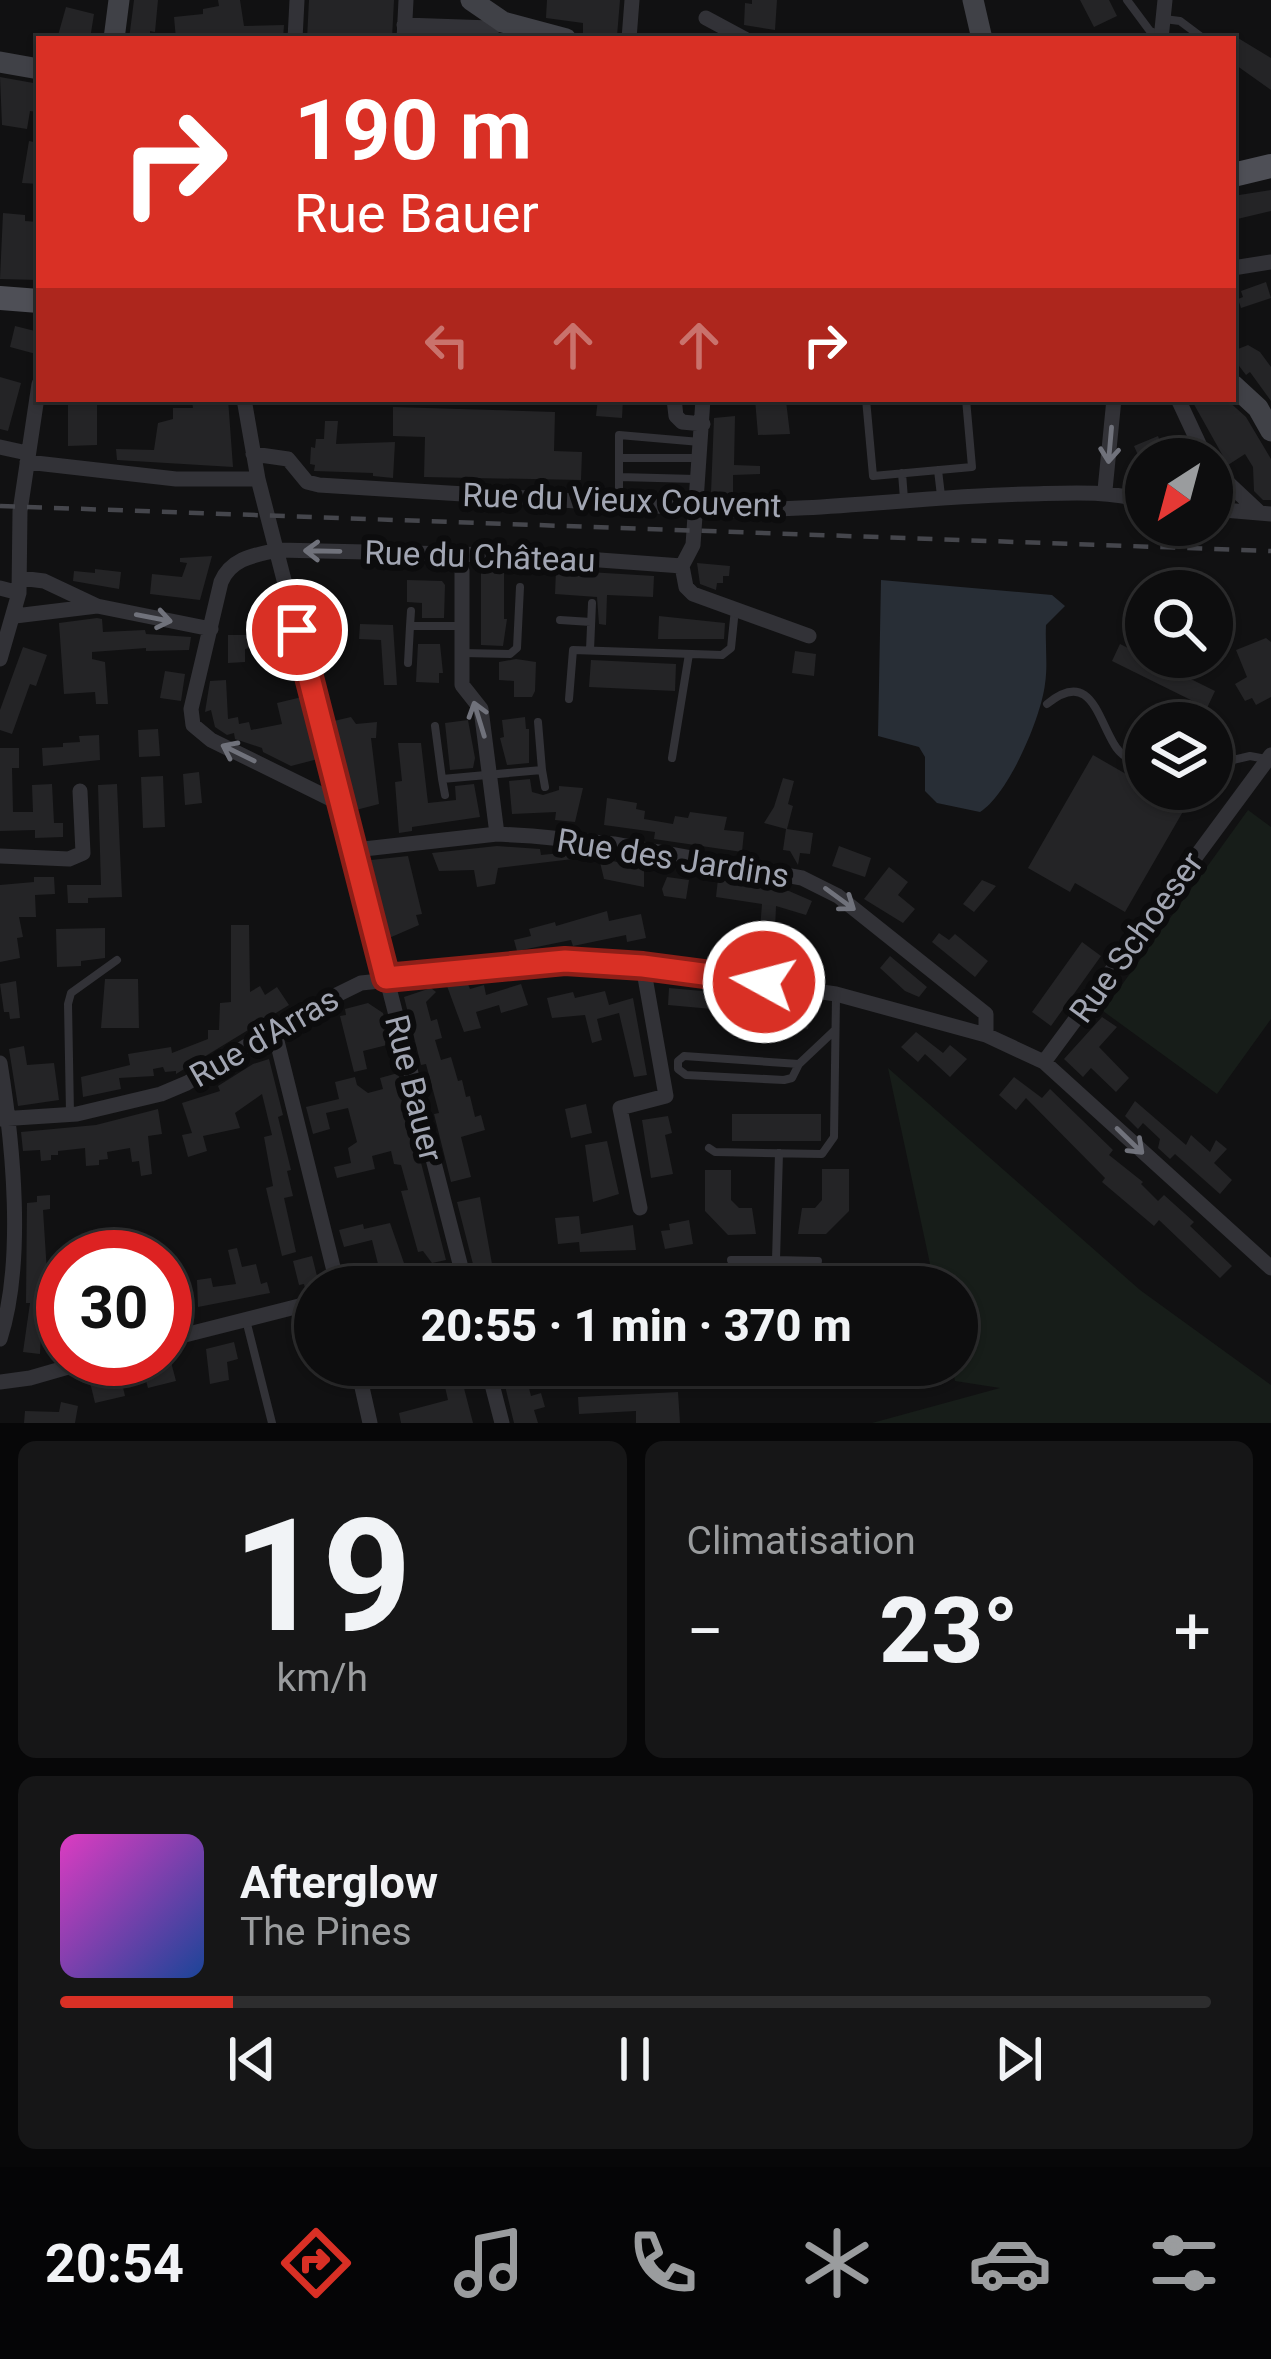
<!DOCTYPE html>
<html lang="fr">
<head>
<meta charset="utf-8">
<style>
  body { margin:0; font-family:Roboto,sans-serif; background:#161617; color:#f1f3f6; height:100vh; display:flex; flex-direction:column; font-size:45px; white-space:nowrap }
  * { box-sizing:border-box; margin:0 }
  p { font-size:39px; color:#9a9c9e }
  .icon { flex:none; width:66px; height:66px; fill:none; stroke:currentColor; stroke-width:2; stroke-linecap:round; stroke-linejoin:round }
  .map { position:relative; height:1423px; overflow:hidden }
  .drawer { display:flex; flex-direction:column; gap:18px; padding:18px; background:#070708; flex:1 }
  .drawer>* { flex:none }
  .guide { position:absolute; left:36px; top:36px; width:1200px; height:366px; border-radius:0px; box-shadow:0 3px 9px #0004,0 0 0 3px #2d2d2e; background:#d93025; color:#fff; overflow:hidden }
  .needle { width:78px; rotate:216deg }
  .controls { position:absolute; left:1125px; top:438px; display:grid; gap:24px }
  .controls a { display:grid; place-items:center; width:108px; height:108px; border-radius:50%; background:#0d0d0e; box-shadow:0 3px 9px #0004,0 0 0 3px #2d2d2e; font-size:60px }
  .speed { position:absolute; left:36px; top:1230px; display:flex; gap:24px; font-size:60px; font-weight:700; text-align:center }
  .speed>* { display:grid; place-content:center; width:156px; height:156px; border-radius:50%; background:#0d0d0e; box-shadow:0 3px 9px #0004,0 0 0 3px #2d2d2e; line-height:1 }
  .speed .limit { border:18px solid #d22; background:#fff; color:#111 }
  .pin { position:absolute; display:grid; place-items:center; width:102px; height:102px; color:#fff; margin:-51px; border:6px solid #fff; border-radius:50%; box-shadow:0 3px 12px #0007 }
  .me { position:absolute; width:132px; margin:-66px; rotate:277deg; stroke-linejoin:round; filter:drop-shadow(0 0 9px #0008) }
  .turn { display:flex; align-items:center; gap:42px; height:252px; padding:0 60px; font-size:54px }
  .turn .icon { width:156px; height:156px; stroke-width:2.5 }
  .turn b { display:block; font-size:84px; line-height:102px }
  .lanes { display:flex; align-items:center; height:114px; padding:0 60px; background:#0003; justify-content:center; gap:60px; direction:ltr }
  .lanes .off { opacity:.35 }
  .big { font-size:90px; font-weight:800; line-height:1.1 }
  .drawer .widget { flex:1; display:flex; flex-direction:column; justify-content:center; gap:18px; min-width:0; padding:0 42px; border-radius:18px; background:#161617 }
  .drawer .dial { align-items:center; gap:0 }
  .dial b { font-size:156px; line-height:1 }
  .song { display:flex; align-items:center; gap:36px }
  .cover { width:144px; height:144px; border-radius:18px; background:linear-gradient(135deg,hsl(310 70% 55%),hsl(220 70% 35%)) }
  .played { height:12px; border-radius:6px; background:linear-gradient(90deg,#d93025 15%,#2d2d2e 15%) }
  .keys { display:flex; justify-content:space-around; direction:ltr }
  .heat { display:flex; justify-content:space-between; align-items:center; font-size:66px; direction:ltr }
  .drawer .tiles { flex:1; display:grid; gap:18px; grid-template-columns:1fr 1fr }
  .widget:last-child { grid-column:span 2 }
  .trip { position:absolute; left:294px; top:1266px; width:684px; height:120px; border-radius:60px; background:#0d0d0e; box-shadow:0 3px 9px #0004,0 0 0 3px #2d2d2e; font-weight:800; line-height:120px; text-align:center }
  .tab-bar { display:flex; height:192px; justify-content:space-around; align-items:center; background:#050506; color:#9a9c9e }
  .tab-bar .icon { width:84px; height:84px }
  .tab-bar .current { color:#d93025 }
  .tab-bar b { font-size:54px; color:#f1f3f6 }
  .map>svg:first-child { display:block }
</style>
</head>
<body>
<div class="map">
<svg width="1271" height="1423" viewBox="0 0 1271 1423">
  <rect width="100%" height="100%" fill="#111112"/>
  <path fill="#171d19" d="M1248 810 1271 827V1019L1217 1094 1103 1011Z
    M888 1068 1140 1290 1271 1385V1423H872L1000 1388 955 1381 952 1365H957V1287H935Z"/>
  <path fill="#282e36" d="M881 580 1052 595 1065 606 1046 625C1045 645 1048 665 1045 684 1041 718 1008 795 980 812L937 803 925 791V757L919 747 878 736Z"/>
  <path fill="#242426" d="M134 0H158L155 32 150 31V39H129Z
    M218 0H240L244 26 284 25 283 39H176L174 17 203 14V9L219 6Z
    M309 0H394L392 39H307Z
    M547 0H620L617 36H583V23L546 18Z
    M752 0H777L775 30 744 25 745 3 752 4Z
    M1080 0H1109L1117 16 1094 27Z
    M66 7 94 14 90 39H57Z
    M1233 35 1271 58V90L1233 63Z
    M0 77 39 84V112L30 111 27 129 2 125Z
    M29 141 39 143V184L22 183Z
    M1271 190V211L1233 220V196Z
    M3 213 25 215V221L39 222V280L0 279Z
    M1266 282 1271 298 1241 308 1238 299 1243 297 1241 291Z
    M15 326 39 332 36 354 10 347Z
    M1248 345 1260 352 1271 367V401L1250 372 1246 375 1233 358V351Z
    M0 377 21 383 8 431 0 429Z
    M76 399H97V445L68 446V401Z
    M192 399H228L233 467 117 460 116 449 154 450 158 423 173 419V408H193Z
    M598 399H623L622 418 596 416Z
    M755 399 786 401 790 434 758 435Z
    M1191 399H1226L1246 417 1271 459V500H1263L1254 491 1253 467 1245 454 1228 465Z
    M393 407 555 412 554 451 582 452 581 480 424 477 425 437 393 436Z
    M735 416 734 465 760 466V474L733 475V498H721V493H711L714 418Z
    M325 421H338L336 444 395 442 393 478 373 476V473L314 471 315 465 310 464 311 447 315 448 316 439H324Z
    M1181 435 1193 459H1148L1145 452 1138 455 1134 446 1158 436 1161 444Z
    M212 556 200 600 150 594 152 574 182 577 187 563 180 562V558Z
    M697 563 730 566 729 576H723V583H717L716 590 700 584Z
    M481 567 504 568V619H507L503 646 481 645Z
    M95 569 121 572 119 589 73 581 74 571 95 573Z
    M556 570 654 576 653 597 607 595 606 625 599 624 597 597 555 594Z
    M407 580 442 581 445 585 444 618H422V603L407 602Z
    M328 591 339 659 318 664 307 622H314L307 596Z
    M278 606 293 661 273 666 268 643 245 649V662L228 663V635H256V624H263L260 610Z
    M659 616 725 623 724 639H658Z
    M97 618 102 619 103 632 145 630 146 634 191 637 189 650 146 651V648L92 652V659L105 662 108 704H96L95 692 64 694 59 623Z
    M360 624 393 625 397 685H384L381 640 359 639Z
    M1266 638 1271 642V697L1256 705 1252 698 1245 701 1235 684 1247 677 1236 650Z
    M418 644H440L443 673H439V683L416 682Z
    M1120 644 1215 691 1207 708 1112 661Z
    M23 647 47 655 36 686 30 684 12 734 0 730V710Z
    M795 651 816 654 814 676 792 673Z
    M516 659 536 662 535 691 532 697H514V681L499 680V662Z
    M591 660 676 664 675 691 589 687Z
    M165 671 185 674 181 701 160 698Z
    M226 680 228 719 238 717 239 724 249 722 251 730 282 724 277 703 302 697 318 759 291 766 263 752 262 748 235 739 234 733 227 735 215 727 211 710 205 712 210 681Z
    M351 717 356 724 377 722 376 738H371L379 804 356 810 334 721Z
    M525 717 526 729H529V763L507 765 500 738 504 737 502 720Z
    M468 720 475 758 473 768 450 770 445 723Z
    M158 729 160 756 139 757 138 730Z
    M99 735 100 760 43 766 42 748 63 747V743L80 742 79 736Z
    M398 743H421L428 803 456 800 455 786 474 784 480 817 412 827V831L399 833 395 782 402 781Z
    M0 748H19V768H12L13 812H33L32 785 52 784 54 823H63V837L35 838V830L0 831Z
    M1093 755 1185 808 1125 912 1075 883 1070 892 1028 868Z
    M199 772 202 803 185 805 183 774Z
    M163 776 165 827 143 828 141 777Z
    M783 778 794 781 788 804 793 806 787 829 813 833 810 854 800 853 798 865 790 851 783 850 786 829 764 823 774 807Z
    M530 779 532 792 543 795 559 790V786L583 788 575 822 555 820 556 812 512 814 509 781Z
    M117 784 122 897 88 898V903H68L67 885H101L98 785Z
    M607 798 637 803 636 809 645 811 644 819 673 824 675 816 688 818 690 812 727 817 724 830 744 832 742 852 654 839 655 832 604 825Z
    M497 846 540 849 541 855 571 852 573 859 498 868 495 884 477 887 474 870 439 871 432 853Z
    M839 846 871 858 865 877 832 866Z
    M408 856 422 914 416 915 419 925 389 938 371 860Z
    M599 858 644 868V887L604 879Z
    M889 867 908 882 898 895 915 909 903 923 864 899Z
    M34 877H54L55 894 35 895 36 917H19L23 937 17 938 20 958 0 962V885L34 882Z
    M667 877 689 880 686 899 664 896 662 889Z
    M718 879 789 891 812 901 806 915 776 906 775 930 760 929 762 904 716 897Z
    M982 880 996 886 974 912 963 904Z
    M607 911 609 921 641 914 646 938 627 942 626 935 573 946 571 940 517 951 514 940 531 936 529 929 555 922 556 926Z
    M231 925H249L250 992 260 986 265 995 277 987 289 1005 176 1074V1071L165 1072 163 1067 153 1069 154 1076 119 1078 121 1089 83 1097 81 1077 130 1065 128 1054 171 1047 172 1053 208 1039V1030H219L220 1003 231 1002Z
    M105 928V958L81 961V966L57 967 56 929Z
    M939 933 949 940 955 934 988 961 975 977 932 942Z
    M1082 942 1101 956 1051 1026 1032 1012Z
    M890 956 927 987 919 997 905 991 880 968Z
    M105 979H138L139 1028H101Z
    M16 981 20 1018 10 1019 9 1012H4L0 984Z
    M468 984 470 989 484 985 486 995 521 984 528 1005 501 1013 499 1005 476 1012 481 1028 464 1032 447 986Z
    M431 988 436 992 426 1002 431 1021 437 1019 442 1038 435 1040 441 1060 451 1057 458 1081 462 1080 466 1097 470 1096 475 1117 481 1115 485 1130 461 1137 471 1177 451 1182 434 1114 439 1113 426 1064 421 1065 404 997Z
    M669 988 713 992 712 1009 668 1005Z
    M605 991 609 1005 633 998 647 1075 634 1077 619 1013 597 1019 602 1040 592 1043 585 1015 552 1018 547 998 573 992 575 998Z
    M735 994 812 1005 808 1029 731 1016Z
    M368 1003 383 1013 391 1044 363 1051 367 1069 354 1072 340 1016 346 1015 345 1009Z
    M1102 1017 1117 1027 1099 1047 1129 1078 1116 1092 1091 1068 1083 1077 1064 1059Z
    M916 1032 943 1053 950 1045 967 1059 950 1077 925 1054 918 1062 901 1047Z
    M24 1046 27 1065 54 1063 59 1100 18 1106 9 1049Z
    M269 1059 283 1115 278 1117 291 1170 287 1171 293 1196 284 1198 296 1252 282 1256 266 1188 273 1186 264 1137 272 1135 262 1094 235 1113 240 1128 203 1136 207 1151 188 1157 182 1135 192 1133 182 1103 220 1091 218 1086 253 1064Z
    M398 1073 446 1260 432 1263 423 1251 418 1252 401 1191 408 1190 401 1165 394 1164 391 1151 372 1156 375 1169 337 1178 334 1167 351 1163 348 1148 357 1142 348 1108 326 1113 330 1129 313 1134 306 1107 339 1099 335 1082 355 1077 357 1085 368 1093 383 1089 380 1078Z
    M1014 1077 1042 1098 1050 1089 1113 1150 1109 1155 1143 1182 1141 1184 1158 1201 1164 1195 1194 1222 1190 1226 1232 1266 1220 1278 1159 1220 1154 1226 1102 1182 1105 1178 1026 1098 1016 1110 999 1095Z
    M1135 1101 1186 1145 1191 1135 1210 1152 1216 1140 1227 1149 1214 1163 1232 1180 1220 1194 1175 1154 1170 1159 1158 1148 1160 1139 1143 1123 1138 1129 1125 1116Z
    M586 1104 592 1133 571 1138 565 1109Z
    M158 1109 162 1134 148 1136 152 1174 141 1176 139 1161 132 1162 130 1148 107 1152 108 1159 99 1160V1165L86 1166 85 1148 58 1151V1155H51V1160L41 1161 40 1150 23 1151 21 1132 96 1125Z
    M732 1114H821V1141H732Z
    M668 1116 672 1133 665 1135 673 1174 651 1178 642 1120Z
    M607 1141 619 1194 593 1202 585 1145Z
    M822 1169H849V1211L826 1234H798L802 1208H815L822 1200Z
    M705 1170H731V1200L739 1208H752L756 1234 728 1235 705 1211Z
    M50 1195V1209L43 1210 49 1304H42L40 1354 23 1352 30 1303H26L27 1203 37 1202V1196Z
    M480 1197 492 1264 474 1268 457 1202Z
    M579 1216 581 1234 633 1225 636 1250 580 1252 579 1242 558 1244 555 1218Z
    M689 1220 693 1244 665 1249 661 1231 670 1230 669 1224Z
    M390 1223 405 1266 380 1272 372 1240 344 1247 339 1230 363 1224 364 1229Z
    M237 1248 242 1267 256 1264 261 1284 267 1282 270 1293 198 1307 197 1280 211 1278 213 1287 236 1284 228 1250Z
    M312 1256 319 1284 305 1288 304 1284 299 1285 293 1261Z
    M234 1342 238 1359 227 1362 229 1380 210 1384 206 1349Z
    M171 1362 176 1381 148 1388 143 1370Z
    M458 1365 473 1423H401L399 1413 448 1400 441 1369Z
    M500 1365H523L531 1396 541 1393 545 1407 534 1410 538 1423H514Z
    M120 1375 125 1396 95 1403 90 1382Z
    M678 1392 680 1423H636V1411L579 1414 578 1397Z
    M61 1402 78 1406 75 1423H24L25 1411 59 1412Z"/>
  <g fill="none" stroke-linecap="round" stroke-linejoin="round">
    <path stroke="#323237" stroke-width="8" d="M1127 0 1150 31 1160 35
      M1164 19 1180 21 1204 39
      M866 399 873 476 972 467 966 399
      M619 458H698
      M938 470 941 496
      M902 473 904 499
      M619 477 696 479
      M619 502V435L700 442
      M560 620 591 622
      M410 626 411 611
      M590 650 592 603
      M463 653 510 654 517 648 520 587
      M408 663 410 626H460
      M569 699 573 650 722 655 731 648 735 609
      M1047 704C1090 669 1097 716 1114 744 1121 757 1133 761 1146 766
      M435 726 442 779 542 770 538 722
      M672 758 689 654
      M1212 765 1250 756 1266 759
      M542 770 545 787
      M442 779 445 795
      M799 1064 792 1078 784 1080 686 1075 678 1069V1061L684 1056 799 1064 835 1030
      M70 1113 68 1004 71 993 117 960
      M709 1148 715 1152 822 1154 834 1137 836 996
      M779 1153 776 1260 818 1261
      M731 1260H776
      M246 1320 272 1423"/>
    <path stroke="#323237" stroke-width="15" d="M706 18 745 39
      M404 25 491 28 503 22
      M295 39 297 0
      M404 39 406 0
      M629 39 632 0
      M1161 39 1165 0
      M1233 268 1271 262
      M244 399 258 479 466 1287
      M674 399 676 416 682 422 703 424
      M1178 399 1206 459
      M0 447 27 453
      M253 454 288 459 307 482 319 485 721 510C823 511 925 496 1027 494 1070 493 1104 490 1146 501
      M27 462 176 479H258
      M1212 468 1259 512
      M1105 490 1114 399
      M1212 509 1271 514
      M449 554 462 571V685L481 709 497 834
      M682 566 686 587 693 594 809 636
      M20 578 44 581 97 606 211 629
      M0 588 19 593
      M15 616 97 606
      M0 659 19 593 20 511 39 384
      M343 805 211 740 193 725 191 709 221 582C231 558 255 555 278 550L545 556 682 566 693 545 703 399
      M355 850 497 834 532 836 614 844 802 878 838 896 986 1014V1035
      M0 856 69 859 83 853 80 791
      M274 1029 338 1287
      M1044 1062 1271 755
      M0 1063C13 1143 25 1261 0 1339
      M0 1119 77 1114 161 1094 187 1083 298 1014 361 983 565 961 643 966 836 994 986 1035 1044 1062 1271 1268
      M640 1208 620 1108 666 1096 643 966
      M382 1287 461 1269
      M165 1340 315 1302
      M357 1365 370 1423
      M487 1365 502 1423
      M0 1382 30 1378 96 1359"/>
    <path stroke="#404147" stroke-width="21" d="M471 0 503 22 566 39
      M973 0 982 39
      M114 39 119 0
      M0 62 39 69
      M1233 385 1258 408 1271 431"/>
    <path stroke="#4e4f56" stroke-width="24" d="M1233 175 1271 166
      M0 298 39 301"/>
    <path stroke="#45464c" stroke-width="4.5" stroke-dasharray="15 12" stroke-linecap="butt" d="M0 506 1271 551"/>
  </g>
  <defs><path id="oneway-shaft" d="M-6 0H5M1.5-3L5.5 0L1.5 3" fill="none" stroke-width="1.6" stroke-linecap="round" stroke-linejoin="round" transform="scale(3)"/></defs>
  <g stroke="#70727b">
    <use href="#oneway-shaft" transform="translate(1110 445) rotate(95)"/>
    <use href="#oneway-shaft" transform="translate(322 551) rotate(-179)"/>
    <use href="#oneway-shaft" transform="translate(154 618) rotate(11)"/>
    <use href="#oneway-shaft" transform="translate(479 719) rotate(-107)"/>
    <use href="#oneway-shaft" transform="translate(238 753) rotate(-154)"/>
    <use href="#oneway-shaft" transform="translate(840 899) rotate(36)"/>
    <use href="#oneway-shaft" transform="translate(1130 1141) rotate(44)"/>
  </g>
  <g fill="none" stroke-linecap="round" stroke-linejoin="round">
    <g stroke="#8d1f18" stroke-width="30">
      <path id="route" d="M297 630 386 978 565 961 643 966 764 982"/>
    </g>
    <use href="#route" stroke="#d93025" stroke-width="21"/>
  </g>
  <g text-anchor="middle" dominant-baseline="central" stroke-width="12" stroke-linejoin="round" paint-order="stroke">
    <g font-size="33" fill="#a2a6b3" stroke="#0c0c0d">
      <text transform="translate(622 500) rotate(2)">Rue du Vieux Couvent</text>
      <text transform="translate(480 556) rotate(2)">Rue du Château</text>
      <text transform="translate(673 858) rotate(9)">Rue des Jardins</text>
      <text transform="translate(1136 937) rotate(-54)">Rue Schoeser</text>
      <text transform="translate(264 1037) rotate(-30)">Rue d'Arras</text>
      <text transform="translate(414 1088) rotate(76)">Rue Bauer</text>
    </g>
  </g>
</svg>
<div class="controls">
<a><svg class="needle" viewBox="-14 -14 28 28"><path d="M0-13l5 13h-10z" fill="#e53935"/><path d="M0 13l5-13h-10z" fill="#9a9c9e"/></svg></a>
<a><svg class="icon" aria-label="search" viewBox="0 0 24 24"><circle cx="10" cy="10" r="6"/><path d="M15 15l6 6"/></svg></a>
<a><svg class="icon" aria-label="layers" viewBox="0 0 24 24"><path d="M12 4l9 5-9 5-9-5zM3 14l9 5 9-5"/></svg></a>
</div>
<div class="speed"><div class="limit">30</div></div>
<div class="pin" style="left:297px;top:630px;background:#d93025"><svg class="icon" aria-label="arrive" viewBox="0 0 24 24"><path d="M6 21V4h12l-3 4 3 4H6"/></svg></div>
<svg class="me" style="left:764px;top:982px" viewBox="-20 -20 40 40"><circle r="17" fill="#d93025" stroke="#fff" stroke-width="3"/><path d="M0-11L8 9 0 5-8 9z" fill="#fff"/></svg>
<div class="trip">20:55 · 1 min · 370 m</div>
<div class="guide">
<div class="turn"><svg class="icon" aria-label="right" viewBox="0 0 24 24"><path d="M7 20v-9h11M14 6l5 5-5 5"/></svg><div><b>190 m</b>Rue Bauer</div></div>
<div class="lanes"><svg class="icon off" aria-label="left" viewBox="0 0 24 24"><path d="M17 20v-9H6M10 6l-5 5 5 5"/></svg><svg class="icon off" aria-label="ahead" viewBox="0 0 24 24"><path d="M12 20V5M6 11l6-6 6 6"/></svg><svg class="icon off" aria-label="ahead" viewBox="0 0 24 24"><path d="M12 20V5M6 11l6-6 6 6"/></svg><svg class="icon" aria-label="right" viewBox="0 0 24 24"><path d="M7 20v-9h11M14 6l5 5-5 5"/></svg></div>
</div>
</div>
<section class="drawer">
<div class="tiles">
<div class="widget dial"><b>19</b><p>km/h</p></div>
<div class="widget"><p>Climatisation</p>
<div class="heat"><a>−</a><b class="big">23°</b><a>+</a></div>
</div>
<div class="widget">
<div class="song"><i class="cover"></i><div><b>Afterglow</b><p>The Pines</p></div></div>
<div class="played"></div>
<div class="keys"><svg class="icon" aria-label="previous" viewBox="0 0 24 24"><path d="M18 5L8 12l10 7zM5 5v14"/></svg><svg class="icon" aria-label="pause" viewBox="0 0 24 24"><path d="M8 5v14M16 5v14"/></svg><svg class="icon" aria-label="next" viewBox="0 0 24 24"><path d="M6 5l10 7-10 7zM19 5v14"/></svg></div>
</div>
</div>
</section>
<nav class="tab-bar">
<b>20:54</b>
<svg class="icon current" aria-label="directions" viewBox="0 0 24 24"><path d="M12 3l9 9-9 9-9-9zM9 14v-3h6M13 9l2 2-2 2"/></svg>
<svg class="icon" aria-label="music" viewBox="0 0 24 24"><path d="M9 18V5l10-2v13"/><circle cx="6" cy="18" r="3"/><circle cx="16" cy="16" r="3"/></svg>
<svg class="icon" aria-label="phone" viewBox="0 0 24 24"><path d="M5 4h4l2 5-3 2q2 4 5 5l2-3 5 2v4C11 20 4 13 5 4z"/></svg>
<svg class="icon" aria-label="climate" viewBox="0 0 24 24"><path d="M12 3v18M4 7l16 10M4 17L20 7"/></svg>
<svg class="icon" aria-label="car" viewBox="0 0 24 24"><path d="M5 17H2v-5l4-1 3-4h7l3 4 3 1v5h-3M9 17h6M6 11h13"/><circle cx="7" cy="17" r="2"/><circle cx="17" cy="17" r="2"/></svg>
<svg class="icon" aria-label="filters" viewBox="0 0 24 24"><path d="M4 7h16M4 17h16"/><circle cx="9" cy="7" r="2"/><circle cx="15" cy="17" r="2"/></svg>
</nav>
</body>
</html>
